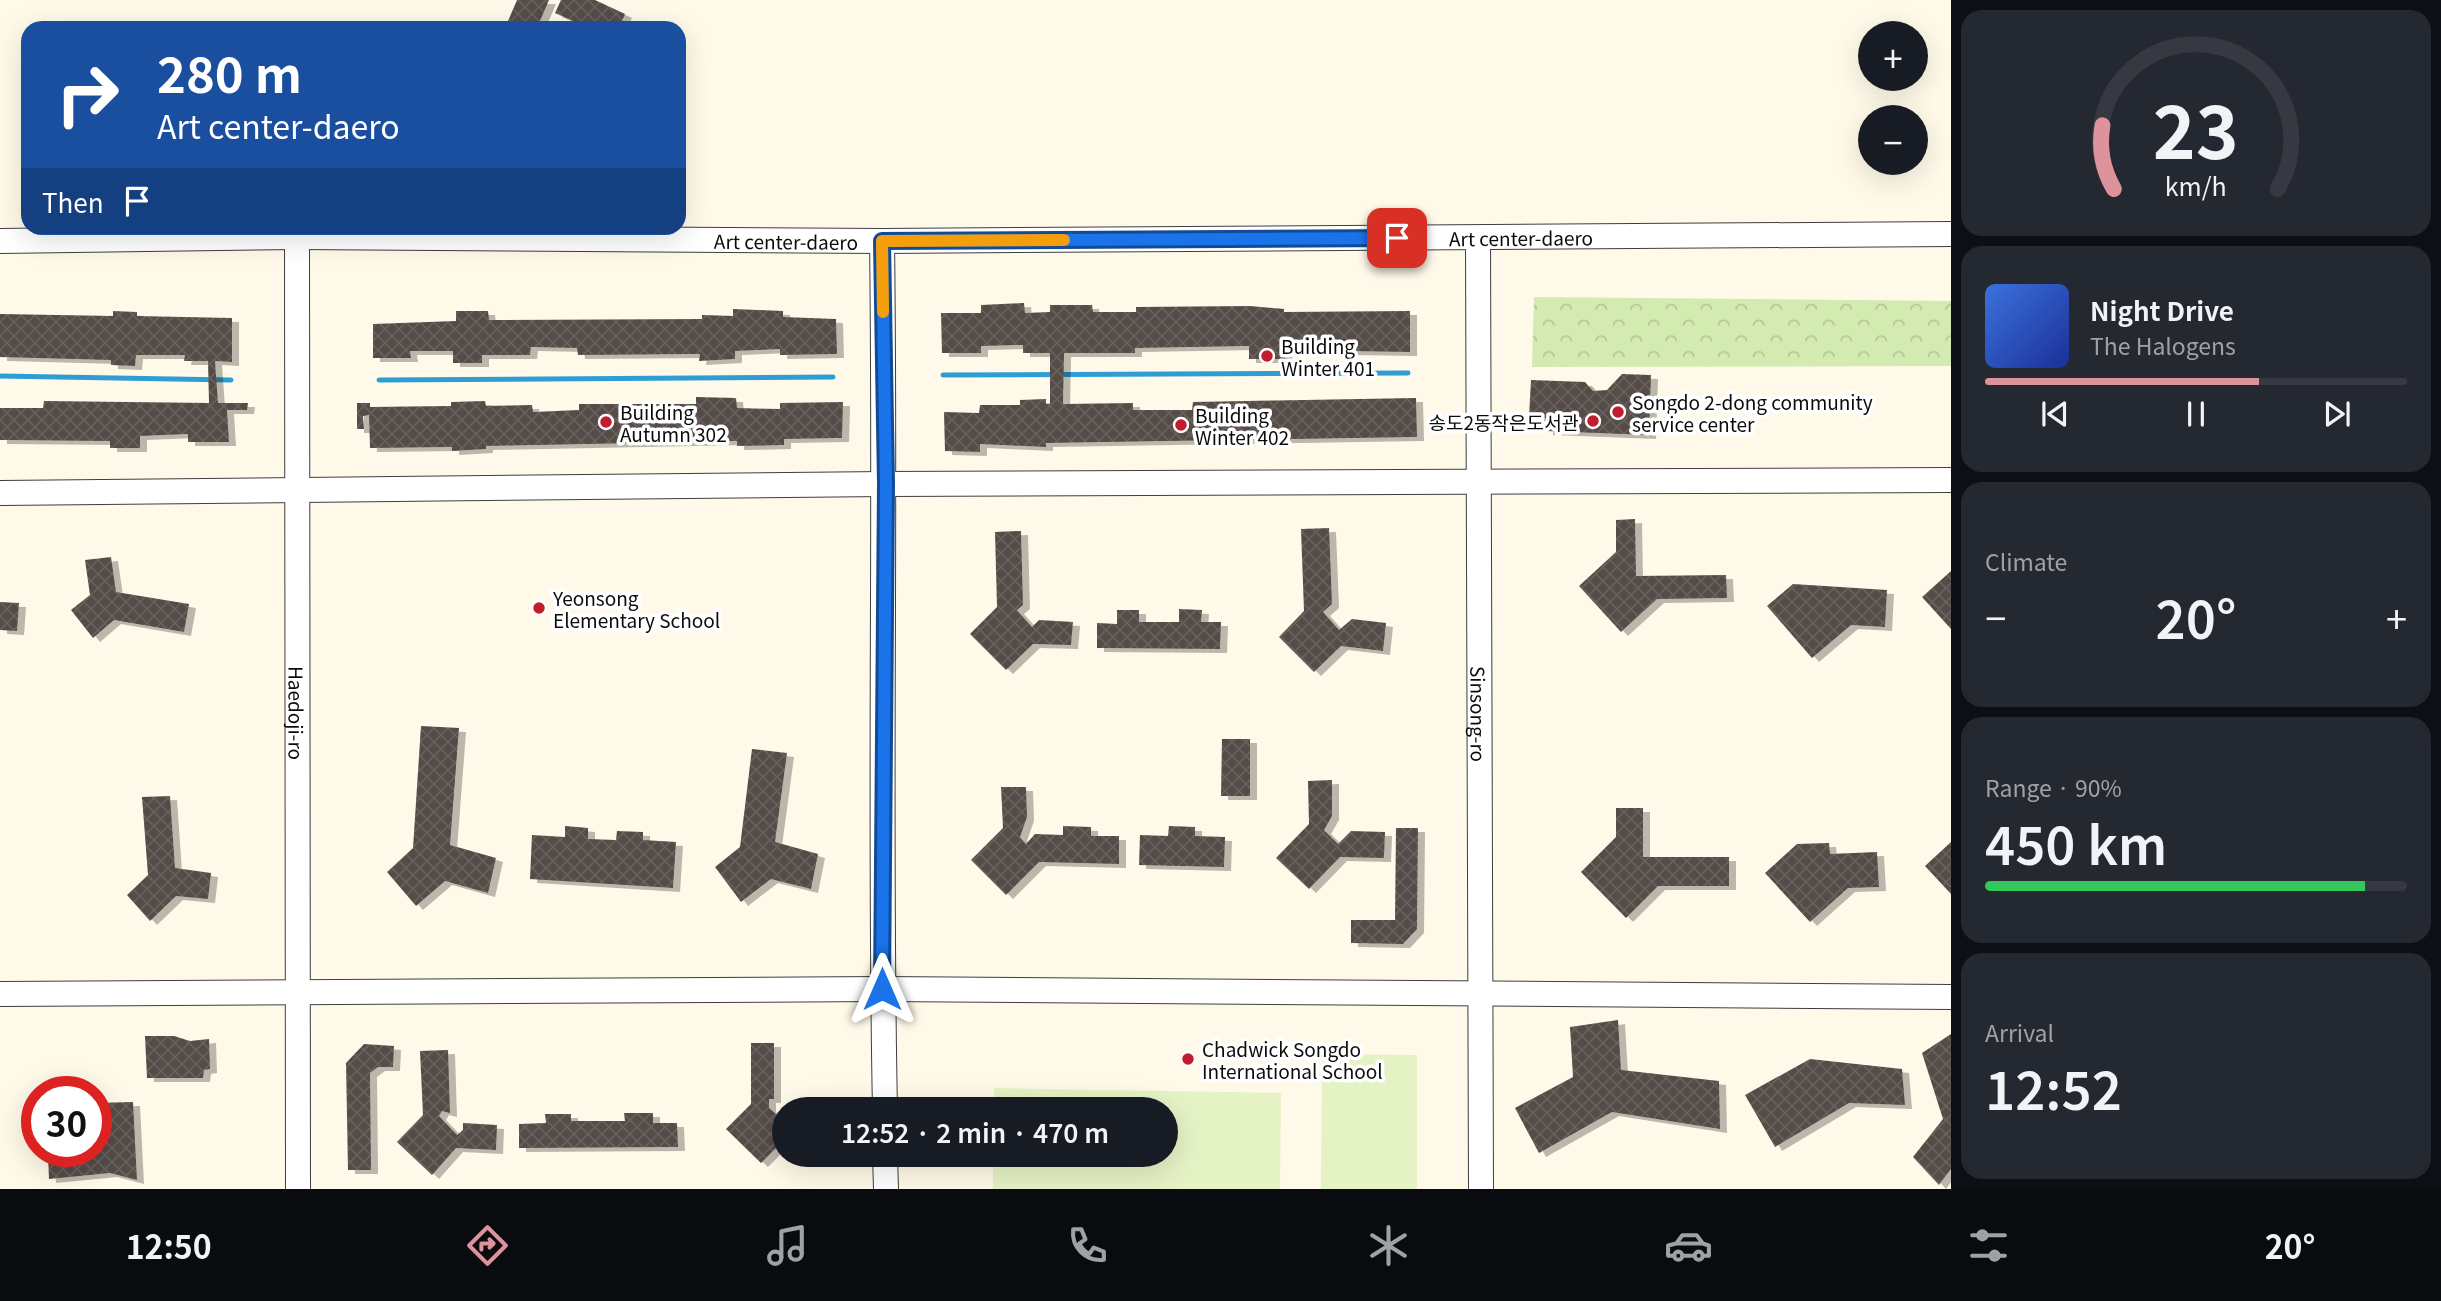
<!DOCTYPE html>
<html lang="en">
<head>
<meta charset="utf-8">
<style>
  body { margin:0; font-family:Georgia,"Noto Sans KR",serif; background:#242831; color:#f1f3f6; height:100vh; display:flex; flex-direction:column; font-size:26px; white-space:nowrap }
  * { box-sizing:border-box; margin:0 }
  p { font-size:23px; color:#9ea1a6 }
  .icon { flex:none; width:38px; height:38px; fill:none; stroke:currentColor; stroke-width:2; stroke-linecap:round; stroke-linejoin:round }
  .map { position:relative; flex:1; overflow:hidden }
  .sheet { display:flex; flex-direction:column; gap:10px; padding:10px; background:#0d0f14; width:490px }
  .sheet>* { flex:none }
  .hud { position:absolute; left:21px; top:21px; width:665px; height:214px; border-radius:21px; box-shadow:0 7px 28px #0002; background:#1a4fa0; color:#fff; overflow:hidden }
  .fabs { position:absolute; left:1858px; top:21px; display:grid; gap:14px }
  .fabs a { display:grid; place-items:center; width:70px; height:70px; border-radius:50%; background:#171b24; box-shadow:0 7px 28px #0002; font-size:35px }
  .speed { position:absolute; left:21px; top:1076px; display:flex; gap:14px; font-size:35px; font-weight:700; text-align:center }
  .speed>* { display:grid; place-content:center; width:91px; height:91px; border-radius:50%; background:#171b24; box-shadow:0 7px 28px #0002; line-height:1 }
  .speed .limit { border:10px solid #d22; background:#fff; color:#111 }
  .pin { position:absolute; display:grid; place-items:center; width:60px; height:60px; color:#fff; margin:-30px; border-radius:14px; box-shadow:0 4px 10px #0006 }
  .me { position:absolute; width:77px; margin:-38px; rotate:0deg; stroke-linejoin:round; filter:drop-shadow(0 0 5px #0008) }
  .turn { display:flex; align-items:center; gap:24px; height:147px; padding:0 21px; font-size:32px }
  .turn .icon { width:91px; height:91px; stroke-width:2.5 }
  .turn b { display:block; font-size:49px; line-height:60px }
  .then { display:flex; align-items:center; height:66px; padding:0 21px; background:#0003; gap:14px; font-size:26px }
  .big { font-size:52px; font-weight:600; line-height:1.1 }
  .sheet .tile { flex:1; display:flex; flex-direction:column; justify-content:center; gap:10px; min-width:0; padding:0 24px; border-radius:21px; background:#242831 }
  .sheet .dial { align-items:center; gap:0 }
  .dial svg { height:182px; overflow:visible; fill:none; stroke:#363941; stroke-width:7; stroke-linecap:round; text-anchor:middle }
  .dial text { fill:#f1f3f6; stroke:none }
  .song { display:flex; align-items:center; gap:21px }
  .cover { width:84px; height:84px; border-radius:10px; background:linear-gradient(135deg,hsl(220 70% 55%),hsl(230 70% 35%)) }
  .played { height:7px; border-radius:4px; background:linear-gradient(90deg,#dc939c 65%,#363941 65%) }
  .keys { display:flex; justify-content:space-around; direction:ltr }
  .heat { display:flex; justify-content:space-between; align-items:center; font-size:38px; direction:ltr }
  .charge { height:10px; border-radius:5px; background:linear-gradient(90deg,#34c759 90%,#363941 0) }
  .trip { position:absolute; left:772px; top:1097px; width:406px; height:70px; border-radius:35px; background:#171b24; box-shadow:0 7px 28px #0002; font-weight:600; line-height:70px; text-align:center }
  .dock { display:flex; height:112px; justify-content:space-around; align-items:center; background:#090b0e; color:#9ea1a6 }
  .dock .icon { width:49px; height:49px }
  .dock .selected { color:#dc939c }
  .dock b { font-size:32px; color:#f1f3f6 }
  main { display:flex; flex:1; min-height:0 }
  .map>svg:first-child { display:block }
</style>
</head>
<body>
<main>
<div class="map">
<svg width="1951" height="1189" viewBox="0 0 1951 1189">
  <defs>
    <pattern id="park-crowns" width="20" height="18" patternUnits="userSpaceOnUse" patternTransform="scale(1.75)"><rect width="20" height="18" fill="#d3ebb1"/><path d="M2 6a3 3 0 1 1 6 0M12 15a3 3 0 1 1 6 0" fill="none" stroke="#b4c897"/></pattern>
    <pattern id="building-cross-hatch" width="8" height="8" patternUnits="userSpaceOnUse" patternTransform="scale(1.75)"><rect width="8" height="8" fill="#544b47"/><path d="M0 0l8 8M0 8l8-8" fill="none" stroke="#68605d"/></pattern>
    <filter id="shadow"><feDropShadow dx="7" dy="4" stdDeviation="0" flood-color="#0004"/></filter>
  </defs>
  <rect width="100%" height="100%" fill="#fff9e9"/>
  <path fill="url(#park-crowns)" d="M1534 297 1951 301V366L1532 367Z"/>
  <path fill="#e5f2c4" d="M1322 1054 1417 1055V1189H1321Z
    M994 1088 1281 1093 1280 1189H993V1155H1166V1110L994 1109Z"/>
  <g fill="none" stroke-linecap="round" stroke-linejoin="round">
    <path stroke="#2e9dd4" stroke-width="5" d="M943 375 1408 373
      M0 376 231 380
      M379 380 833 377"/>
  </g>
  <path fill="url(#building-cross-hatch)" filter="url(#shadow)" d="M517 0H549L537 28H505Z
    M561 0H595L625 14 619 28H589L555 13Z
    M1024 303 1025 313 1050 312V305H1092L1093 312H1136V307L1250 306 1284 309V312L1410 311V352L1285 350V359H1249V346L1135 348V353H1064L1063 404 1133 403V410H1192L1193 402 1416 398 1417 437 1046 443V447L980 444V452L945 451 944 412 979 413 980 405H1020V400L1046 399V404H1050V353H1023V345L981 346V353H942L941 313H981V305Z
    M733 309 783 311V317L836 319 837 354 780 355V349L735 351V359L699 361 700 354 578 355 577 348 531 347 530 355H482V363H453V351H410L411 358H373V324L456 321V311H488L489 320 702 319V315L733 316Z
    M113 311 137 312V316L232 318V362L215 361 218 403H248L247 410H227L229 442H188V434L140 436V448H110V441L0 440V408H43L44 401 209 403 208 361H184L185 355H136L135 366 111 365V360L0 357V314L113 316Z
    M1622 374 1651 375 1649 435 1546 431 1547 418 1529 417 1531 380 1585 382 1593 391 1607 390Z
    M696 397 736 398 737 408 780 409V403L843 402 842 438 784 439V445L737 446V441L486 446V449L452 451V447L370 448 369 415 363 416 364 429H357V403H370V407L451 406V402L485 401 486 406 532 405 533 412 579 410V404H696Z
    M1635 519 1636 576 1726 575 1727 598 1657 599 1621 632 1579 586 1616 552V520Z
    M1329 528 1332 604 1323 612 1339 630 1352 619 1386 623 1383 651 1341 646 1314 672 1279 637 1304 611 1301 529Z
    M1021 531 1023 605 1017 610 1032 627 1039 620 1073 622 1071 645 1033 644 1006 670 970 634 997 607 995 532Z
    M111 557 116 592 189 604 184 632 114 620 93 638 71 610 90 595 85 560Z
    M1951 571V629L1922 597Z
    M1793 584 1887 590 1885 627 1851 625 1812 658 1767 606Z
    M0 602 19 603 17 631 0 630Z
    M1179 609 1202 610 1201 622H1221L1220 649 1097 648V623L1117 624V610H1139V622H1179Z
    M421 726 459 728 450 845 496 858 488 893 445 881 416 906 387 872 413 848Z
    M1222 739H1250V796H1221Z
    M752 749 787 753 775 842 818 854 811 889 771 879 741 902 715 867 740 847Z
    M1332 780V816L1324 830 1338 844 1351 831 1385 832 1384 858 1340 857 1309 889 1276 858 1309 824 1308 781Z
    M1001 787H1026L1027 817 1020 837 1026 844 1035 834 1063 835V826L1091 827V836H1119V864L1039 862 1006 895 971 860 1003 828Z
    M170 796 175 868 211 873 208 899 176 896 150 921 127 895 148 875 142 797Z
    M1616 808H1643V857H1729V886H1658L1626 918 1581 872 1616 837Z
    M565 826 588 828V839L616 840 617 831 643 832V840L676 842 673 888 530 879 532 835 565 837Z
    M1169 826 1195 827V836L1225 837 1224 867 1139 865 1140 835 1168 836Z
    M1396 828H1418L1417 929 1403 944 1351 943V920H1395Z
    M1951 842V894L1925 866Z
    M1829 843 1830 854 1877 852 1879 887 1848 888 1810 922 1765 873 1797 844Z
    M1618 1020 1621 1070 1719 1081 1720 1129 1612 1112 1539 1153 1515 1108 1573 1077 1570 1027Z
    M1951 1034V1169L1939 1185 1913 1157 1943 1119 1922 1053Z
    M145 1036H174L190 1041 209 1039 210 1069 204 1070 203 1078H147Z
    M751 1043H774V1099H769V1108L784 1121V1140L761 1163 726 1129 751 1104Z
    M364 1044 394 1046 393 1067H378L370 1073 371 1170H348L346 1063Z
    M448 1050 450 1113 442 1111 439 1116 457 1135 463 1130V1123L497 1125 496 1150 456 1148 432 1175 397 1142 423 1115 420 1051Z
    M1810 1059 1902 1069 1905 1105 1849 1103 1775 1147 1745 1095Z
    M133 1102 137 1180 110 1173 49 1179 48 1155 56 1157 55 1152H96V1103Z
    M624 1113H653V1123H677L678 1147 519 1148V1124L546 1123 545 1114H571V1121H625Z"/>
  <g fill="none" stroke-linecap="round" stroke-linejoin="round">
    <g stroke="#3e3e3e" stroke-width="26">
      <g id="minor">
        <path id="s1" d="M297 237 298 1189"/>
        <path id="s2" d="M1478 238 1481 1189"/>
        <path id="s3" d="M0 241 297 237 882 241 1951 234"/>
        <path d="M882 241C886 530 879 820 885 1110"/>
        <path d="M0 493 885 484 1951 480"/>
        <path d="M0 994 882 989 1951 997"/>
        <path d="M885 1155 886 1189"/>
      </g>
    </g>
    <use href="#minor" stroke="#fff" stroke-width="24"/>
  </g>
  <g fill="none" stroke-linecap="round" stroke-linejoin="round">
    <g stroke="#114b97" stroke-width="18">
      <path id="route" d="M882 989 886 484 882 241 1397 238"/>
    </g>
    <use href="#route" stroke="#1a73e8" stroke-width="12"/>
    <path stroke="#f59e0b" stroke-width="12" d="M883 312 882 241 1064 240"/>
  </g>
  <g fill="#c21d2f" stroke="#fff" stroke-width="2.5">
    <circle cx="1267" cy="356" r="7"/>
    <circle cx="1618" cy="412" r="7"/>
    <circle cx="1593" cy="421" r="7"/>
    <circle cx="606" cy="422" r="7"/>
    <circle cx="1181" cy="425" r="7"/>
    <circle cx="539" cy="608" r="7"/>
    <circle cx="1188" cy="1059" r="7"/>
  </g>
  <g text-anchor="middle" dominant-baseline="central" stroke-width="7" stroke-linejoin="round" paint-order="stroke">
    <g font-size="19" fill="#0b0b0b" stroke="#fff">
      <text stroke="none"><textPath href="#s3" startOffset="1521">Art center-daero</textPath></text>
      <text stroke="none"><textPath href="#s3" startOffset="786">Art center-daero</textPath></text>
      <text stroke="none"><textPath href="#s1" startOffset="476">Haedoji-ro</textPath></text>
      <text stroke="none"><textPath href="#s2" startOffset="476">Sinsong-ro</textPath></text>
    </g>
    <g font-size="19" fill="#0b0b0b" stroke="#fff" text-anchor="start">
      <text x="1281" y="345">Building<tspan x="1281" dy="22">Winter 401</tspan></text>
      <text x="1632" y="401">Songdo 2-dong community<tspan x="1632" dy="22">service center</tspan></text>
      <text x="620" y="411">Building<tspan x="620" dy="22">Autumn 302</tspan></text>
      <text x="1195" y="414">Building<tspan x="1195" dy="22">Winter 402</tspan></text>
      <text x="1579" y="421" text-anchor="end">송도2동작은도서관</text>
      <text x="553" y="597">Yeonsong<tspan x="553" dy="22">Elementary School</tspan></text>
      <text x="1202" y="1048">Chadwick Songdo<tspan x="1202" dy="22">International School</tspan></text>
    </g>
  </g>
</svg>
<div class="fabs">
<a>+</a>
<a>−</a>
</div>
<div class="speed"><div class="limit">30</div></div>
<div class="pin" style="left:1397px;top:238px;background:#d93025"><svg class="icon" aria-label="arrive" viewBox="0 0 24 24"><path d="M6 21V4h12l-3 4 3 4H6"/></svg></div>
<svg class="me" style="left:882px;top:989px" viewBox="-20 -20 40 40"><path d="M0-17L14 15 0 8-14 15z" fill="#1a73e8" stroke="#fff" stroke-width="4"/></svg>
<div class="trip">12:52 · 2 min · 470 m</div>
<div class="hud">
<div class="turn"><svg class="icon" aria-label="right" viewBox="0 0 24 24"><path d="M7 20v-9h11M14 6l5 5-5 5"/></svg><div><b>280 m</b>Art center-daero</div></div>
<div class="then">Then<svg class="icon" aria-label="arrive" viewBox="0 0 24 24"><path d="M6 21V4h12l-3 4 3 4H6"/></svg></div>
</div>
</div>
<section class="sheet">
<div class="tile dial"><svg viewBox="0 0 100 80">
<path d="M14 69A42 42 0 1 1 86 69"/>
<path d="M14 69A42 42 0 0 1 9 41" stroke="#dc939c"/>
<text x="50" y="56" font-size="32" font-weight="700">23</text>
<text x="50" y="72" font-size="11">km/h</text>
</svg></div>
<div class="tile">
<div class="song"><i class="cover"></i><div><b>Night Drive</b><p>The Halogens</p></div></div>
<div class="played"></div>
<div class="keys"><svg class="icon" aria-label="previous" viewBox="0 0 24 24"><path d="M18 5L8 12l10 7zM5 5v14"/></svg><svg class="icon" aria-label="pause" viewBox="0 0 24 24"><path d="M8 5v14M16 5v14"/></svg><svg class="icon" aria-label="next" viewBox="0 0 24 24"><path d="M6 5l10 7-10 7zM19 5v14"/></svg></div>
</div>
<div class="tile"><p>Climate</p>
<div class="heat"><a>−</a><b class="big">20°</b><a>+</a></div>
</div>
<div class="tile"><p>Range · 90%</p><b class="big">450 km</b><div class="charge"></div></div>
<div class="tile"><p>Arrival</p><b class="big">12:52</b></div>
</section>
</main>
<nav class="dock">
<b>12:50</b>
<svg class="icon selected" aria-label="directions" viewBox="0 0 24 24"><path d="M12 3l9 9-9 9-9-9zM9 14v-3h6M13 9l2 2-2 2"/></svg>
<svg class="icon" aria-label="music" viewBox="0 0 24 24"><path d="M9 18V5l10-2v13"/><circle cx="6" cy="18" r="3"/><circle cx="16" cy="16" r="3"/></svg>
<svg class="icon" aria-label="phone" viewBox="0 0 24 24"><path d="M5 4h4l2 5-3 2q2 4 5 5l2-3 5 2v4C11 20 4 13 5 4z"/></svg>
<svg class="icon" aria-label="climate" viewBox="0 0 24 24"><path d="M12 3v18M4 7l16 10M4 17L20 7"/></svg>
<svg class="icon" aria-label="car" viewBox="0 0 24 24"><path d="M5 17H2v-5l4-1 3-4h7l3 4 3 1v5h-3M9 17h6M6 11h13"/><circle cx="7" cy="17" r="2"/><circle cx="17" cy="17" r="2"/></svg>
<svg class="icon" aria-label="filters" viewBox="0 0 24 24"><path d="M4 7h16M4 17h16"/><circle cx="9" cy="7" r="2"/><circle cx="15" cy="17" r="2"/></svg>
<b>20°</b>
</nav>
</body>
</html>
